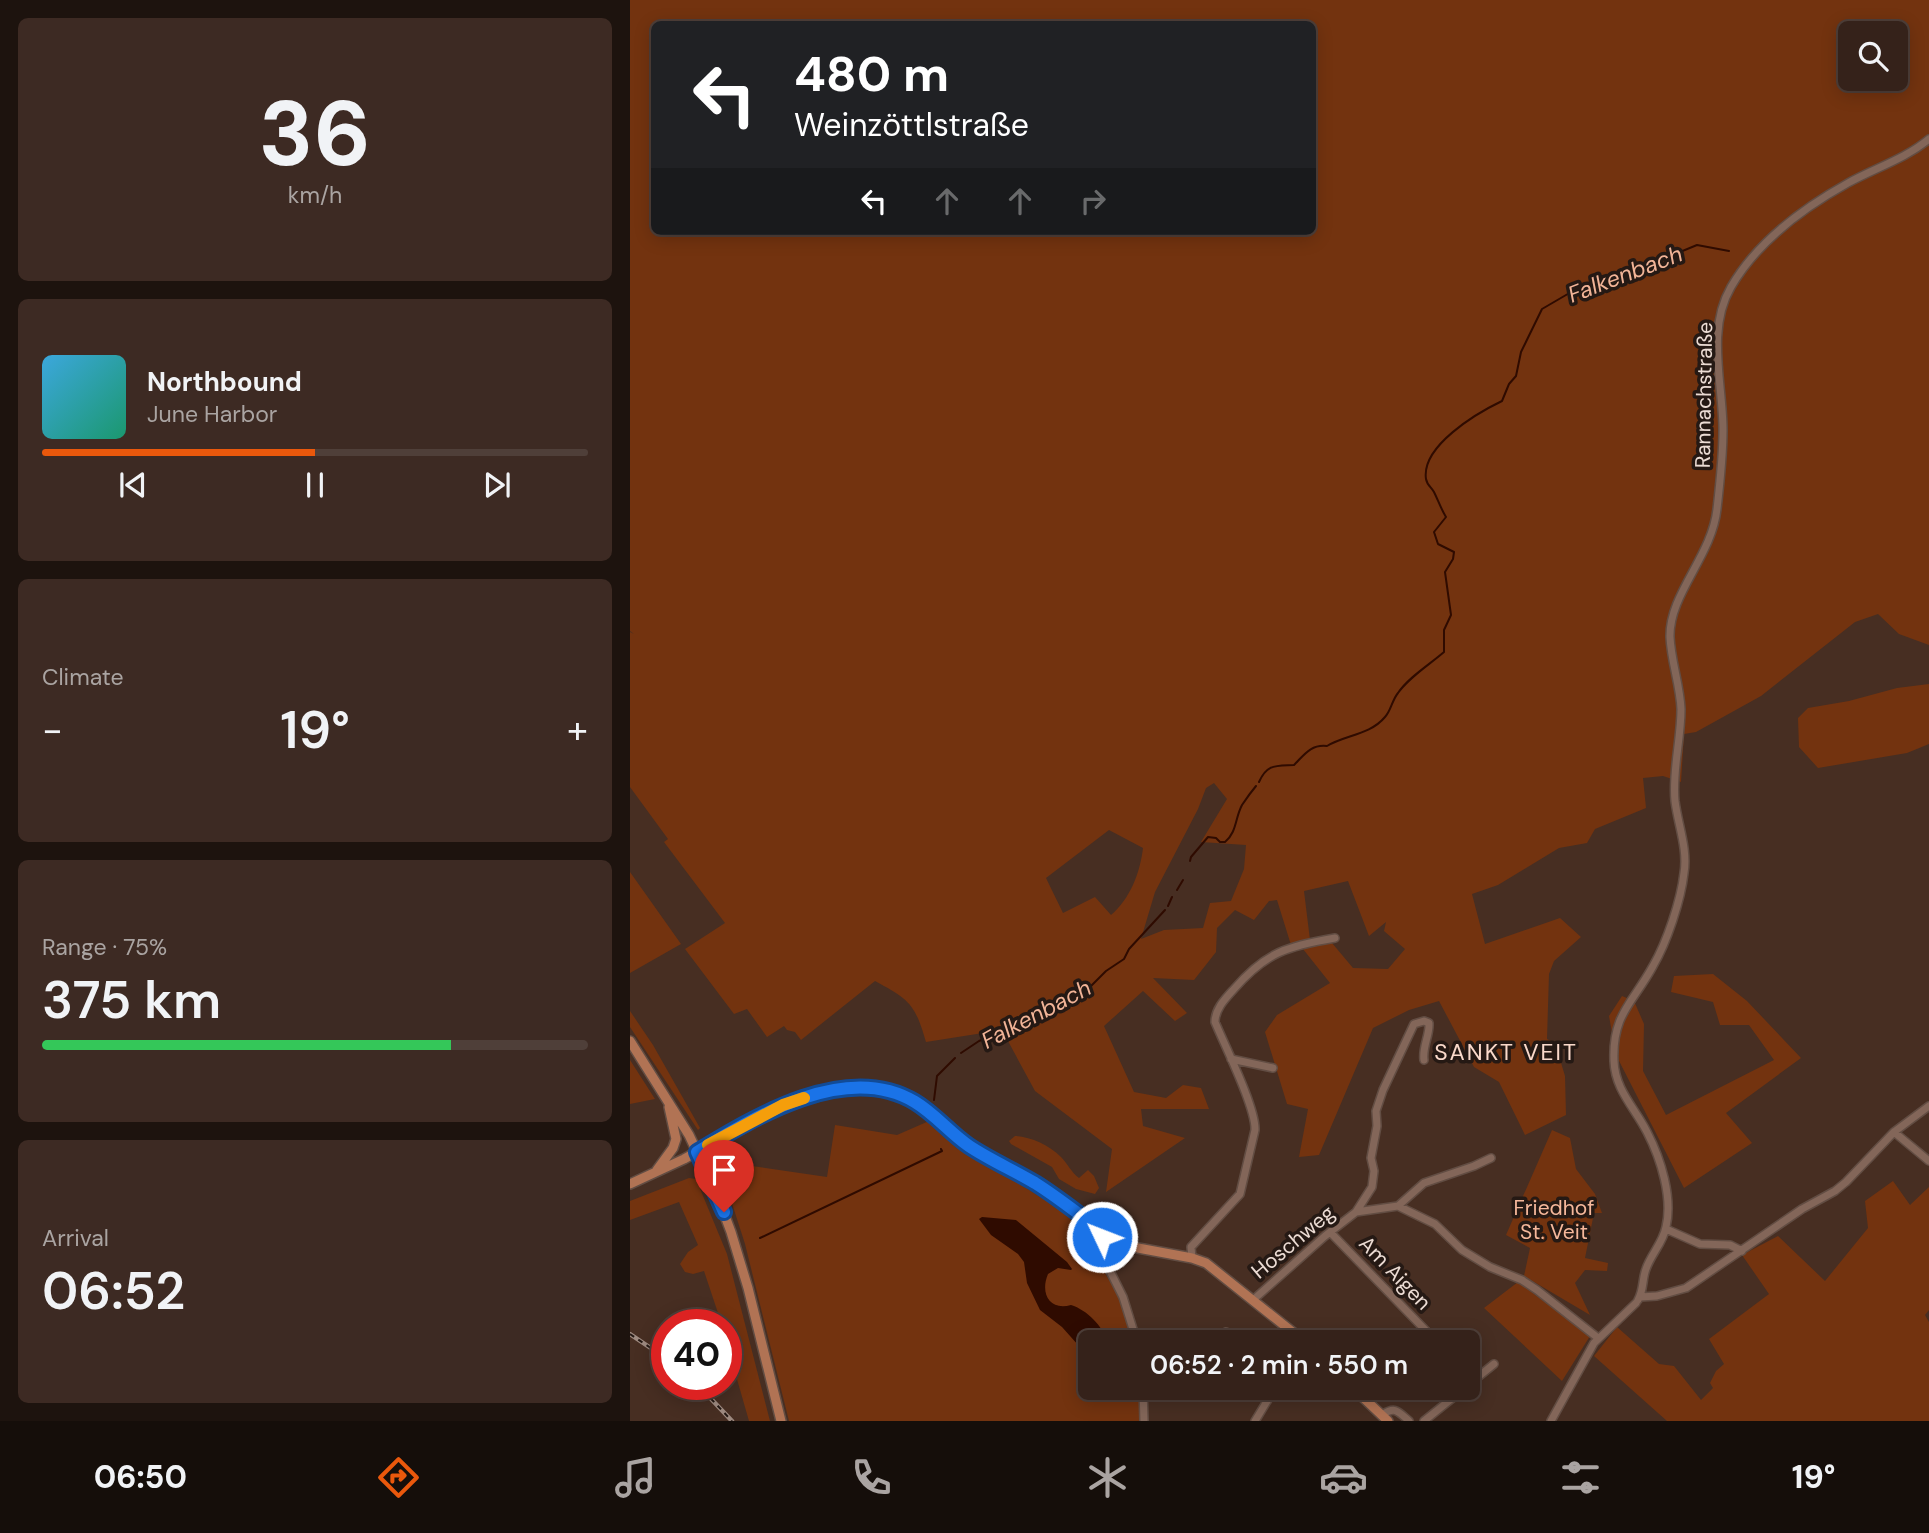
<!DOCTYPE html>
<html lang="en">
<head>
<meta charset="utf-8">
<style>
  body { margin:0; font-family:"DM Sans",sans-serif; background:#3d2a23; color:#f1f3f6; height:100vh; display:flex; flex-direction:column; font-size:26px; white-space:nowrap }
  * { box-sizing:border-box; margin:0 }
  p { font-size:23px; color:#aaa4a2 }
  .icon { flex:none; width:38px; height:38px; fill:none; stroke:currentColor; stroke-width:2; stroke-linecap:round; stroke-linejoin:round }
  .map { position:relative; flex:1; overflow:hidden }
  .side { display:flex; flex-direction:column; gap:18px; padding:18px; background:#1d130e; width:630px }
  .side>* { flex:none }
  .banner { position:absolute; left:21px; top:21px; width:665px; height:214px; border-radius:10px; box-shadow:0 4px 18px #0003,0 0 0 2px #4f3f39; background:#202124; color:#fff; overflow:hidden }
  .tools { position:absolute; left:1208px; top:21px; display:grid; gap:14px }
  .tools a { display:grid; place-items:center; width:70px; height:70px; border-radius:10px; background:#35221a; box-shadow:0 4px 18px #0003,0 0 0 2px #4f3f39; font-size:35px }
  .speed { position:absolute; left:21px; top:1309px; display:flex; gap:14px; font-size:35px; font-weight:700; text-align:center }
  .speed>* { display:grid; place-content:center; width:91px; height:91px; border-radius:50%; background:#35221a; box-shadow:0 4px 18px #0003,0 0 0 2px #4f3f39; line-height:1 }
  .speed .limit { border:10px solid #d22; background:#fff; color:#111 }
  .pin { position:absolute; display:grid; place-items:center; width:60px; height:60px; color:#fff; margin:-72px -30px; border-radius:50% 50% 50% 0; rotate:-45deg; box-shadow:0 0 7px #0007 }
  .pin .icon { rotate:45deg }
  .me { position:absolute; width:77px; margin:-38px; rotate:313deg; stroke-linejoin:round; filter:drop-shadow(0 0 5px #0008) }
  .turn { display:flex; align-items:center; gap:24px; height:147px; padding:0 28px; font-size:32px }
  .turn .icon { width:91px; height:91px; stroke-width:2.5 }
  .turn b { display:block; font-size:49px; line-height:60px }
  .lanes { display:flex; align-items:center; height:66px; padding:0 28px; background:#0003; justify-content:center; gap:35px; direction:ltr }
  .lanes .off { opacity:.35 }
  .big { font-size:52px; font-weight:600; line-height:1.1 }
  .side .card { flex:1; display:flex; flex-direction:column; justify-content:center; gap:10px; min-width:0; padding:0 24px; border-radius:10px; background:#3d2a23 }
  .side .dial { align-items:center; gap:0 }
  .dial b { font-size:91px; line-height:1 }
  .song { display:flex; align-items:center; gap:21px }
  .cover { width:84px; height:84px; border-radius:10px; background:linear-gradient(135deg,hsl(200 70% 55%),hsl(160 70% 35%)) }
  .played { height:7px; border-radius:4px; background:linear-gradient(90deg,#ea580c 50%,#4f3f39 50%) }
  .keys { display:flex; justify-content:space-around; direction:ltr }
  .heat { display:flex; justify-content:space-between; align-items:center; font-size:38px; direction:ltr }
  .charge { height:10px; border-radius:5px; background:linear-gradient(90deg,#34c759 75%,#4f3f39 0) }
  .trip { position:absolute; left:448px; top:1330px; width:402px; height:70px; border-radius:10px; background:#35221a; box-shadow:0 4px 18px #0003,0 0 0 2px #4f3f39; font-weight:600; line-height:70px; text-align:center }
  .tab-bar { display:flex; height:112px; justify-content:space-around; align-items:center; background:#150e0a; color:#aaa4a2 }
  .tab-bar .icon { width:49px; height:49px }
  .tab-bar .selected { color:#ea580c }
  .tab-bar b { font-size:32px; color:#f1f3f6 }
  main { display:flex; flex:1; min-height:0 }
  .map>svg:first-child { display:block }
</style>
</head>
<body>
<main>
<section class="side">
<div class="card dial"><b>36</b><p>km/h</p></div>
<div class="card">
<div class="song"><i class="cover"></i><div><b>Northbound</b><p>June Harbor</p></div></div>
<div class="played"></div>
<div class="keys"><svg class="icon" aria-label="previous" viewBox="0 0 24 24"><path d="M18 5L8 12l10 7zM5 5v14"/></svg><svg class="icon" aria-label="pause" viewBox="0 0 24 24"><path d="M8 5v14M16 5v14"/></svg><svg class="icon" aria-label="next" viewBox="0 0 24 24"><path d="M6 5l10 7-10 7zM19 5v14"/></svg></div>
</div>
<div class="card"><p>Climate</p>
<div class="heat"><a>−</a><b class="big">19°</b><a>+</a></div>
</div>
<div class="card"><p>Range · 75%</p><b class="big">375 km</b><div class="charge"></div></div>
<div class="card"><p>Arrival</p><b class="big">06:52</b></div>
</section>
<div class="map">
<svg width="1299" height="1421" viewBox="0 0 1299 1421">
  <rect width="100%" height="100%" fill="#472e22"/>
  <path fill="#73330f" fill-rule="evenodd" d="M0 0H1299V645L1269 634 1248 614 1225 622 1131 696 1066 732 1054 734 1051 782 1033 776 1013 778 1016 808 965 829 957 843 929 848 868 885 842 894 855 944 930 918 951 937 924 961 919 974 917 1039 925 1043 935 1076 936 1115 895 1135 869 1082 844 1067 809 1001 779 1010 743 1028 689 1155 669 1157 678 1109 657 1104 635 1032 647 1015 700 983 673 949 693 942 702 943 723 968 758 969 775 949 754 931 756 922 739 936 718 881 674 891 680 940 661 945 647 900 639 901 624 920 605 910 587 928 586 952 564 980 523 978 557 1013 545 1021 513 991 474 1026 504 1092 536 1098 553 1085 571 1088 579 1109H511L513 1126 555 1138 476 1192 482 1149 405 1091 372 1030 296 1042C285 1004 280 1000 245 981L171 1040 165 1032 157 1030 154 1026 137 1037 117 1009 104 1014 55 949 95 923 34 842 38 839 0 787V632L4 634 0 631ZM24 24H682V231H24ZM1220 33H1265V79H1220ZM584 783 597 799 571 842 616 845 614 869 601 901 580 903 573 928 534 930 511 939 525 892 568 809 576 788ZM479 830 513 848C510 873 500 899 481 915L465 897 433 913 416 878Z
    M1299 684V744L1277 753 1188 768 1169 747 1168 718 1178 708 1219 701 1267 688Z
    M0 872 51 944 0 973Z
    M1083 974 1117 1001 1171 1058 1096 1113 1122 1143 1054 1188 986 1055 979 1016 992 996 1004 1001 1014 1024 1013 1071 1036 1115 1144 1060 1119 1025H1090L1083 1002 1041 992 1044 976Z
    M0 1011 23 1045 70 1128 68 1130 0 1027Z
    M0 1060 25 1099 0 1104Z
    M299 1121 336 1150 453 1224 462 1236 470 1265 491 1300 504 1342H460V1388H510L512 1421H159L115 1244 91 1169 93 1152 99 1149 109 1164 197 1177 205 1125 267 1135Z
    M922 1130 940 1138 946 1169 965 1194 972 1213H964L955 1258 978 1263 977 1271 955 1270 945 1283 960 1315 894 1276 900 1248 876 1235Z
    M385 1136C401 1137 419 1145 431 1157 438 1164 441 1172 449 1178L458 1170 464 1176 469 1188 465 1194 446 1189 429 1179 422 1167 381 1144 379 1141Z
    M59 1178 66 1179 97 1254 140 1421H119L96 1341V1325H92L74 1271 63 1274 55 1272 50 1264 58 1252 68 1245 49 1202 0 1220V1201Z
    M1263 1181 1280 1205 1299 1187V1310L1295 1315 1299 1322V1421H1037L964 1356 987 1327 1029 1364 1044 1366 1071 1400 1083 1388 1080 1383 1086 1371 1094 1364 1079 1339 1139 1294 1112 1255 1148 1236 1195 1281 1238 1228 1235 1201Z
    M888 1282 960 1336 932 1381 854 1308Z"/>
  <path fill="#2f0b00" d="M352 1217 386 1220 437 1262 442 1269 441 1270 428 1268 418 1274C410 1293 419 1311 441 1305 457 1310 473 1326 477 1342H460V1355H457L432 1327 410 1310 397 1283 394 1262 388 1254 361 1235 349 1219Z"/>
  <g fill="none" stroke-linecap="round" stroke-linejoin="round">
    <path stroke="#2f0b00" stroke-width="2" d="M629 782C637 764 645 766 664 765 674 755 681 744 697 746 715 735 740 735 755 717 761 711 762 700 768 693 779 677 799 665 814 652V630L821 615 815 572 823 559 824 552 808 544 804 532 816 517C811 509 808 500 804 492 801 487 797 485 796 479 791 446 847 413 872 401L879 384 886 376 891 352 912 309 948 288 961 287 982 276H992L1067 245 1099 251
      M560 861 561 857 578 837 586 838 590 842H595C607 832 605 818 612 805 616 799 621 792 626 786
      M547 890 553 880
      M538 906 542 897
      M331 1053 349 1041 396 1022 460 987 476 971 494 959 499 949 535 910
      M304 1100 307 1076 325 1058
      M130 1238 312 1151 311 1149"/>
    <g stroke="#624d43" stroke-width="10">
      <path id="minor" d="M601 1059 643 1068
        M1264 1132 1299 1161
        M768 1206 794 1183 844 1166 861 1158
        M726 1212 742 1187 744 1171 741 1158 747 1126 746 1111 753 1090 784 1024 794 1021 799 1023C800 1035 792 1047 794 1060
        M1036 1229 1070 1244 1100 1245 1112 1251
        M700 1232 804 1339
        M474 1233 470 1243 471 1253 493 1297 507 1342
        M562 1258 561 1247 610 1194 625 1130C626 1108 595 1046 585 1022 585 1009 595 999 604 989 636 952 658 946 705 938
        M1010 1297 1027 1296 1056 1288 1172 1209 1205 1191 1216 1182 1264 1132 1299 1106
        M623 1300 695 1236 726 1212 768 1206 805 1224 832 1250 860 1267 892 1280 907 1290 968 1338
        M1008 1300C1014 1290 1012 1279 1016 1269 1021 1254 1033 1243 1036 1227 1043 1198 1031 1159 1017 1132 1005 1108 985 1090 984 1061 982 1014 1003 1003 1023 966 1037 942 1051 900 1054 873 1058 849 1048 825 1045 801 1042 771 1051 740 1051 709 1050 685 1041 661 1040 637 1039 594 1082 556 1087 509 1090 483 1093 456 1093 430 1093 384 1076 330 1101 287 1127 242 1173 208 1218 183 1245 168 1275 159 1299 139
        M596 1332 611 1342
        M838 1385 864 1364
        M513 1388 514 1421
        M752 1415C765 1406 768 1411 779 1421
        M625 1421 645 1388
        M794 1421 835 1388
        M921 1421 964 1343 1006 1303"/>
    </g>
    <g stroke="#624d43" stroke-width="12">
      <path id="major" d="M0 1041 59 1135 86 1192 101 1232 118 1288 151 1421
        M27 1170 43 1148 46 1139 39 1107
        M0 1184 54 1159 153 1105 220 1088H247L268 1093 286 1102 337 1144 405 1183 474 1233 508 1248 562 1258 576 1263 675 1342
        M86 1190 84 1160 95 1137
        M723 1388 758 1421"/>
    </g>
    <use href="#minor" stroke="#836659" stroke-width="7"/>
    <use href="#major" stroke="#b17354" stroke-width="9"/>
    <g stroke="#9e8a80" stroke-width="4.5">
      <path id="rail" d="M0 1334 37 1359
        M67 1384 102 1421"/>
    </g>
    <use href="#rail" stroke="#251914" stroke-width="2" stroke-dasharray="5" stroke-linecap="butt"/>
  </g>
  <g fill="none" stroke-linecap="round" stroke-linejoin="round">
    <g stroke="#114b97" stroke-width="18">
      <path id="route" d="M94 1212 67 1152C126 1116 217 1061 285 1102 305 1114 320 1133 339 1146 360 1160 383 1170 405 1183 429 1198 451 1216 474 1233L472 1237"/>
    </g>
    <use href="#route" stroke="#1a73e8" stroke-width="12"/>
    <path stroke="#f59e0b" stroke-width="12" d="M78 1145 153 1105 174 1098"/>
  </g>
  <g text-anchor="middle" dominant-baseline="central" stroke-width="7" stroke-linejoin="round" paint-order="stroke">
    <g font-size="21" fill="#ecdcd4" stroke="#251914">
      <text transform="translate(1074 395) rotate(-89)">Rannachstraße</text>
      <text transform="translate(663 1242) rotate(-40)">Hoschweg</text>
      <text transform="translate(765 1273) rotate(46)">Am Aigen</text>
    </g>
    <g font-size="21" fill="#f6b89b" stroke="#251914">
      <text x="924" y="1208">Friedhof<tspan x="924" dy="24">St. Veit</tspan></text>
    </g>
    <g font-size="23" font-style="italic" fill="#f2b497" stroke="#251914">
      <text transform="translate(995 274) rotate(-21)">Falkenbach</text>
      <text transform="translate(406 1014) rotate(-28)">Falkenbach</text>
    </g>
    <g font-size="23" letter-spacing="2" fill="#fad9ca" stroke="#251914">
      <text x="876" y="1052">SANKT VEIT</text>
    </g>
  </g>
</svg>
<div class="tools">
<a><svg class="icon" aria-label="search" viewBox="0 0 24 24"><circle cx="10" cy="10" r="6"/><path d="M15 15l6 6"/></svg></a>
</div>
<div class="speed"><div class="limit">40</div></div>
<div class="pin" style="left:94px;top:1212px;background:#d93025"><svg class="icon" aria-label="arrive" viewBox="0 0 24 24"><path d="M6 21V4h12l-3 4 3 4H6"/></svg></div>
<svg class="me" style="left:472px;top:1237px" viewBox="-20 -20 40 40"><circle r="17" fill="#1a73e8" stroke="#fff" stroke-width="3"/><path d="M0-11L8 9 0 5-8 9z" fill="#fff"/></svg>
<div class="trip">06:52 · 2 min · 550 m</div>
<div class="banner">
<div class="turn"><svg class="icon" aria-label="left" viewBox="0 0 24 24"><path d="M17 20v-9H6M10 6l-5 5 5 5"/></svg><div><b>480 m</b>Weinzöttlstraße</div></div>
<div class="lanes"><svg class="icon" aria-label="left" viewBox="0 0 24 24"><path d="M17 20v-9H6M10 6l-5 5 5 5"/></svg><svg class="icon off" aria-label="ahead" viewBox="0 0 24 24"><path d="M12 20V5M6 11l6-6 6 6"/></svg><svg class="icon off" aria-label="ahead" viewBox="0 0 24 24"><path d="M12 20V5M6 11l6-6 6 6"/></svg><svg class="icon off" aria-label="right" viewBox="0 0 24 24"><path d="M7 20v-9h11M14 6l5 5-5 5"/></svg></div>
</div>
</div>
</main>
<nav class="tab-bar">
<b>06:50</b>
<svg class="icon selected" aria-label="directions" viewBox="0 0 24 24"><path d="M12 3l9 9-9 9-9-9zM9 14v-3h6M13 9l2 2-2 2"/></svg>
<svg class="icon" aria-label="music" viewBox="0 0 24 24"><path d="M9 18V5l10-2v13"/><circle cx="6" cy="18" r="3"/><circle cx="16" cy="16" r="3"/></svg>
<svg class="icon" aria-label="phone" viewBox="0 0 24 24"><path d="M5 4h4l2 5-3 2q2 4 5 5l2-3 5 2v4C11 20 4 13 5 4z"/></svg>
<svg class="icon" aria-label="climate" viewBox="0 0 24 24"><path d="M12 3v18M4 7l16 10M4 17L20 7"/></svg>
<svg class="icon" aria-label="car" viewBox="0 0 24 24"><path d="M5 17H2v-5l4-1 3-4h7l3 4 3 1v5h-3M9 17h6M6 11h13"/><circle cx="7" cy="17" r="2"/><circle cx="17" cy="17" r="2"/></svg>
<svg class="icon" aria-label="filters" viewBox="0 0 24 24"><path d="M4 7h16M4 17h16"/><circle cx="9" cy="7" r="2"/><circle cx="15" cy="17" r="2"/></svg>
<b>19°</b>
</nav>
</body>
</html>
